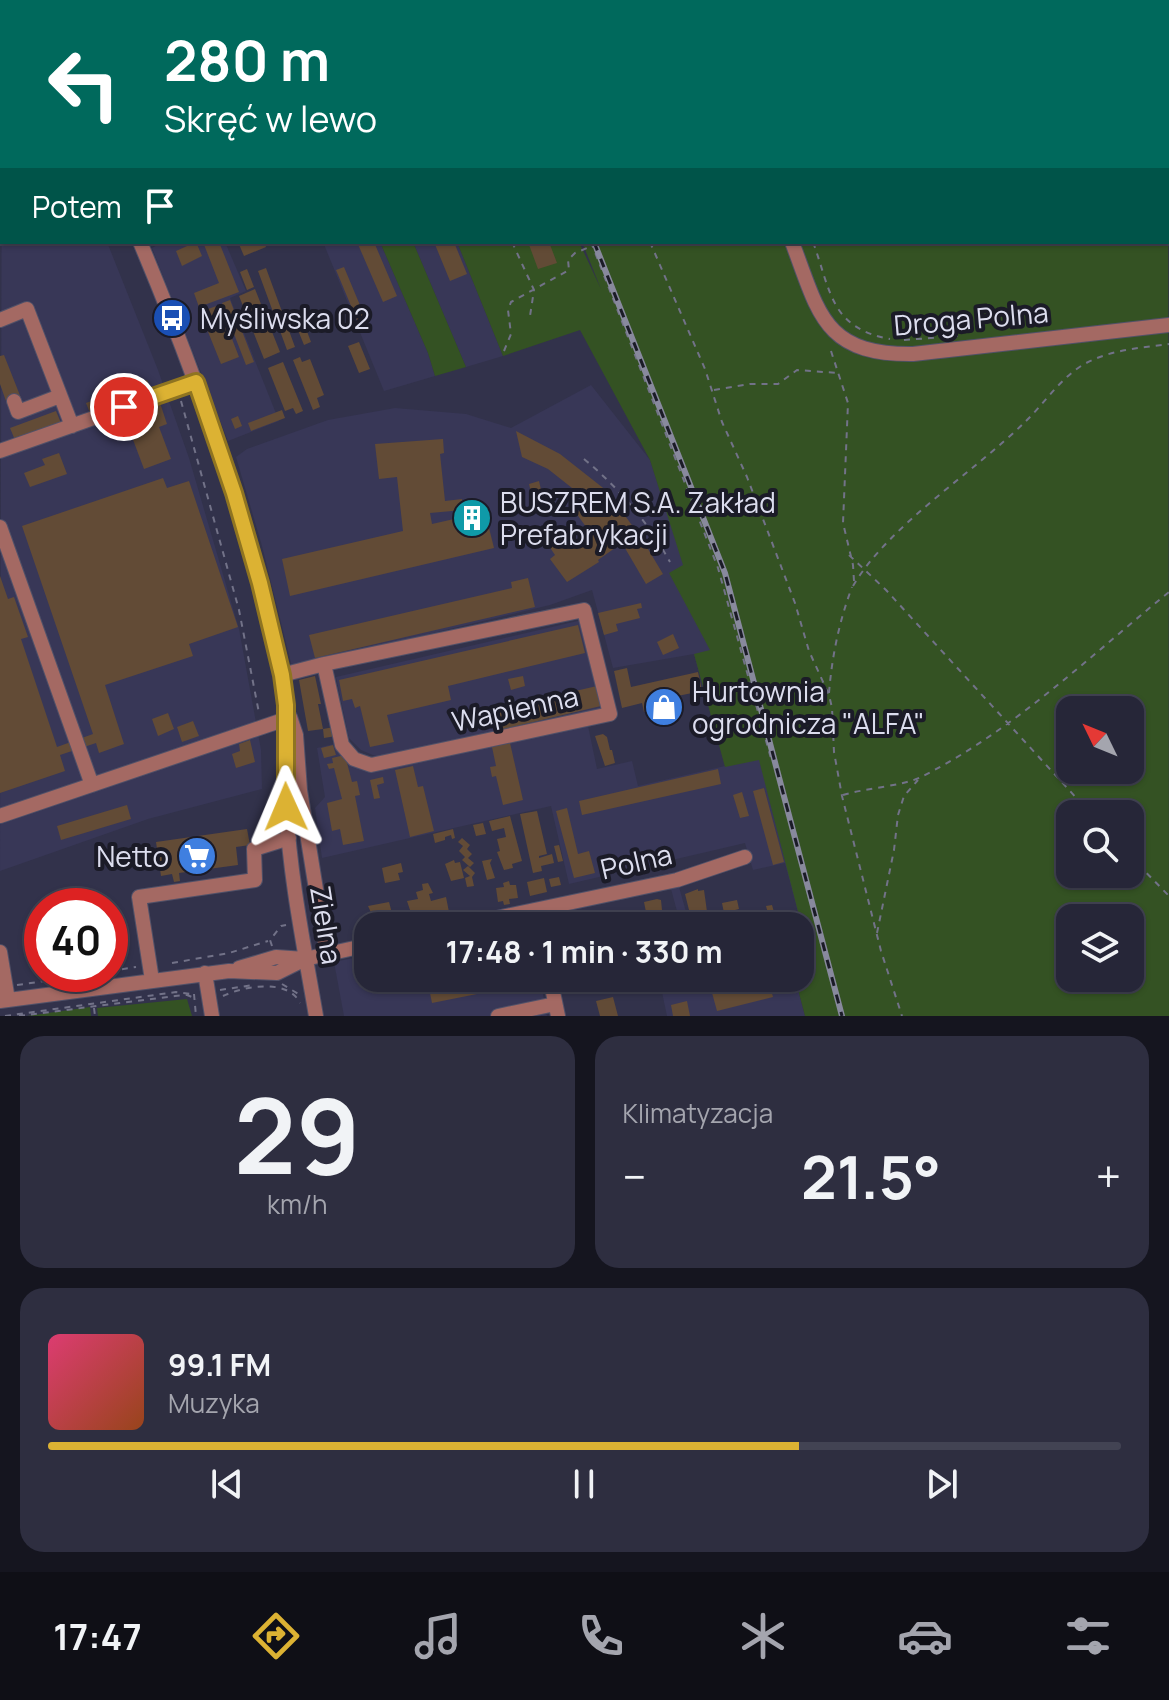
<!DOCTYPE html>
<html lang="pl">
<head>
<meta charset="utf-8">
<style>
  body { margin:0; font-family:Manrope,sans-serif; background:#2e2e40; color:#f1f3f6; height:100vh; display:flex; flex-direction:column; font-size:30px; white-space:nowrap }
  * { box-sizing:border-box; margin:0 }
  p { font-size:26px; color:#a4a5ae }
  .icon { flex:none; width:44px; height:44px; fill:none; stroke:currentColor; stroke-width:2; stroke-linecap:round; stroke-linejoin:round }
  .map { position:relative; height:1016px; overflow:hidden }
  .sheet { display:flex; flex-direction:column; gap:20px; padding:20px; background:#15151f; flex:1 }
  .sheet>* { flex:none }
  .banner { position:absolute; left:0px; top:0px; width:1170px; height:244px; box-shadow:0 2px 6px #0004,0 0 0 2px #424353; background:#00695c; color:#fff; overflow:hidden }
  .needle { width:52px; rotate:313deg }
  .fabs { position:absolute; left:1056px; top:696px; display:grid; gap:16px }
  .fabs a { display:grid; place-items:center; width:88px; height:88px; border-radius:16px; background:#262638; box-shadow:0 2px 6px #0004,0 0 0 2px #424353; font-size:40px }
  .speed { position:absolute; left:24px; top:888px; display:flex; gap:16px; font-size:40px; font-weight:700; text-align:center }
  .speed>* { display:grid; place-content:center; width:104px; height:104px; border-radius:50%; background:#262638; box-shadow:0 2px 6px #0004,0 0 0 2px #424353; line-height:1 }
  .speed .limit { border:12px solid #d22; background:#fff; color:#111 }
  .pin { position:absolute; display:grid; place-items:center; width:68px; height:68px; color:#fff; margin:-34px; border:4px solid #fff; border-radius:50%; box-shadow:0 2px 8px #0007 }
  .me { position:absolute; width:88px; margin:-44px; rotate:359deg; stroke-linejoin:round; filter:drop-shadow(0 0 6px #0008) }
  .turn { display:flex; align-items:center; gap:28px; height:168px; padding:0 32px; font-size:36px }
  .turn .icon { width:104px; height:104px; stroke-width:2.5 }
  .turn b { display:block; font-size:56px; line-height:68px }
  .then { display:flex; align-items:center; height:76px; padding:0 32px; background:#0003; gap:16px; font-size:30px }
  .big { font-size:60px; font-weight:700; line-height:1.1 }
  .sheet .card { flex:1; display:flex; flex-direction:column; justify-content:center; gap:12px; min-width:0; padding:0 28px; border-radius:24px; background:#2e2e40 }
  .sheet .dial { align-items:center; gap:0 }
  .dial b { font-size:104px; line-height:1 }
  .song { display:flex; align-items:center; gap:24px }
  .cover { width:96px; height:96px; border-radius:12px; background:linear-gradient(135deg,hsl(340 70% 55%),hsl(20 70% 35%)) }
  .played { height:8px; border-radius:4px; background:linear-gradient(90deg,#dcb233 70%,#424353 70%) }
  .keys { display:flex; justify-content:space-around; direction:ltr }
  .heat { display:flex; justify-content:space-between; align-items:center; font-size:44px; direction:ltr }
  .sheet .tiles { flex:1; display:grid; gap:20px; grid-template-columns:1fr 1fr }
  .card:last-child { grid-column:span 2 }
  .trip { position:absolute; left:354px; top:912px; width:460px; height:80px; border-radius:24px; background:#262638; box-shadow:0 2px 6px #0004,0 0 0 2px #424353; font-weight:700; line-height:80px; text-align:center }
  .tabs { display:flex; height:128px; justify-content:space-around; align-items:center; background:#0f0f16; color:#a4a5ae }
  .tabs .icon { width:56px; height:56px }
  .tabs .current { color:#dcb233 }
  .tabs b { font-size:36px; color:#f1f3f6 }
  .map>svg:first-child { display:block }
</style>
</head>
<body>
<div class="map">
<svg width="1169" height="1016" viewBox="0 0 1169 1016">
  <rect width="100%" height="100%" fill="#32324b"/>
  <path fill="#383757" d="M81 0H437L439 2H76Z
    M2 53V242H107L158 370 189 458 239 629 261 750 262 789 148 819 0 871Z
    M163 242H225L246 291 230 298 279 421 228 441 152 248Z
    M323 242H380L428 353 435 376 384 391Z
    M413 242H457L503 356 466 367Z
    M591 385 650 460 684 565 670 574 692 580 867 1016 800 933 803 931 785 863 753 870 745 843 569 884 551 806 322 858 315 808 325 797 317 748 338 743 362 769 587 721 597 769 632 761 638 786 725 766 694 654 613 668 592 590 550 605 292 667 262 546 236 457 247 449 328 420 395 408 466 414 511 428Z
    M582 620 605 711 380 758 361 750 349 738 336 677Z
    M679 887 690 926H681L671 889Z
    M368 955V978H540L547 1016H344L334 962Z
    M659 978H795L805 1016H667Z"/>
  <path fill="#345223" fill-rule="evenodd" d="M437 0H1162L1165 2H439Z
    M1168 4 1169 1016H805L795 978H800V933L803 931 759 760 725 767 694 654 710 650 669 573 683 565 650 460 580 330 503 356 457 242H579L601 289 582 242H1168ZM1070 710H1130V770H1070ZM1070 814H1130V874H1070ZM1070 918H1130V978H1070Z
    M380 242H413L466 367 435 376 428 353Z
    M187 999 192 1016H98L97 1008Z
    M90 1007 91 1016H27Z"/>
  <path fill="#624b36" d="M196 242 202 256 182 266 176 251Z
    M203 242H219L239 292 199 307 194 293 219 283Z
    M238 242H264L266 247 244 256Z
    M357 242H374L397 296 383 302Z
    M434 242H454L467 274 450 281Z
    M528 242H549L557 263 538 269Z
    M344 267 367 322 359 325 336 270Z
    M266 268 295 347 287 350 258 271Z
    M247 269 254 287 247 290 240 272Z
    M255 289 280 352 264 359 239 296Z
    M230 300 254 362 246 365 222 303Z
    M219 305 239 357 221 364 200 312Z
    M299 310 311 342 304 345 291 313Z
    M359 342 370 369 359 373 348 346Z
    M4 355 21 398 7 404 0 384V356Z
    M300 357 302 362 310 359 324 395 317 398 320 407 313 410 293 360Z
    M283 362 303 411 296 414 293 408 285 411 268 368Z
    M147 380 151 389 90 413 86 403Z
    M159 400 167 424 159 427 171 459 144 469 129 429 149 421 144 406Z
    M282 410 285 418 251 431 248 423Z
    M56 411 61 423 15 440 10 428Z
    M238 416 242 426 235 429 231 419Z
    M516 431 560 454 607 491 642 539 663 574 646 584 622 543 598 560 599 562 567 582 550 559 555 555 538 530 549 523 566 547 589 531 576 513 591 503 548 469 522 457Z
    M443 439 444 453 440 454 445 501 462 499 463 510 430 513 432 524 485 512 494 548 290 596 282 559 403 531 397 477 379 479 375 444Z
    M59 453 67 474 30 487 24 473 45 465 42 459Z
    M163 478 167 488 189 481 238 627 189 644 193 656 105 685 124 744 99 753 96 743 60 755 65 771 0 793V576L8 599 14 597 28 637 21 639 57 747 93 734 22 526Z
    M539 481 543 498 533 501 529 484Z
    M528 578 535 607 315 658 309 635 512 588 511 582Z
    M641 603 642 608 637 609 640 618 616 624 618 631 604 635 598 613Z
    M578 625 585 653 448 686 451 700 387 715 394 742 370 747 360 706 355 708 352 699 343 701 339 680Z
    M673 634 679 648 663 655 657 642Z
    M627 668 631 687 698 672 702 691 653 701 654 710 644 712 642 703 622 708 614 671Z
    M315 676 321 704H318L323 729 308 731 299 680Z
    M523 676 525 686 511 690 508 679Z
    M597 686 601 706 500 730 497 709Z
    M168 713 174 729 158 736 152 719Z
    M193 721 199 736 182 742 177 727Z
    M334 727 336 736 324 738 323 729Z
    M603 734 607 737 610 750H612L615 763 605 766 595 736Z
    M250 740 255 762 236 768 232 754 240 751 239 744Z
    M510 743 523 800 503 805 496 776 492 777 490 767 496 766 492 747Z
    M333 745 336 755 324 758 321 748Z
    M345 755 352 782 357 781 360 795 355 796 364 841 343 845 340 829 332 831 327 803 342 799 334 768 329 769 327 764 333 763 332 758Z
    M413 766 418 787 423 786 434 831 410 837 395 770Z
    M718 769 721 784 582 815 579 801Z
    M383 777 384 783 377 785 380 798 374 799 370 780Z
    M764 788 784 862 773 865 753 791Z
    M742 792 749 816 740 818 733 795Z
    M127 805 131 819 61 840 57 826Z
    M567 808 578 854 589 851 595 873 574 878 556 811Z
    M537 811 547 854 539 856V858L552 854 554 863 541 866 542 871 533 873 520 814Z
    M510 816 522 861 512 864 513 868 504 870 497 852 500 851 497 839 506 837 504 828 492 831 489 821Z
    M483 823 486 834 476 836 473 825Z
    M247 829 250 845 236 847 238 865 179 873 180 881 174 882 172 874 161 876 156 842Z
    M453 829 455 838 452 839 451 835 445 837V840L435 843 433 834Z
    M462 838 470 845 467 849 472 854 468 858 474 863 470 867 462 860 465 857 459 851 463 846 458 842Z
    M559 845 563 861 558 862 554 846Z
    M492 859 490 863 495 878 487 880 482 861Z
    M454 860 455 863 460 862 464 878 451 881 445 864Z
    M401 863 403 872 398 873 400 880 385 883 382 868Z
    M468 866 475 873 472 877 474 886 467 887 465 878 470 876 463 870Z
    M559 877 561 885 551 887 549 879Z
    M544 878 547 892 530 896 527 882Z
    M509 881 510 885H516L518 898 509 899 510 904 504 905 503 901 498 902 496 888 504 887 503 883Z
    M428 883 433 893 429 894 431 901 446 897 449 912 429 916 428 910 415 913V916H412L407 901 418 899 416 892 423 890 422 884Z
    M698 889V891L704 890 709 926H693L685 894Z
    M657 899 661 900 662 910 659 911V914L647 917 644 902Z
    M737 900 739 909 724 913 722 903Z
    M389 902 393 917 375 921 368 906Z
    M772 905 778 926H738L769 917 766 906Z
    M427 978H500L502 989 432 1003Z
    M725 978H768L773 997 717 1011 709 982Z
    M613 997 618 1016H600L596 1001Z
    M687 1001 690 1016H673L671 1005Z"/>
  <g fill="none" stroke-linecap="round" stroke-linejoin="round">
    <g stroke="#515168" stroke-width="16">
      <path id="minor" d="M30 0 31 2
        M699 0 700 2
        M140 242C181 339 217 437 247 538 261 586 276 636 284 685 290 725 284 766 286 806 290 878 304 946 316 1016
        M792 242C819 313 823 355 913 354L1169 325
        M0 320 27 309 72 426
        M14 401 18 412 60 396
        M0 451 196 382
        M0 527 92 785
        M282 675 324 664 584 610 610 714 371 765 354 759 342 745 324 664
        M290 717 296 735 300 790 324 939
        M0 816 286 719
        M538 910 541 926
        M459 926 677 880 745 857
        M0 952 8 1000
        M239 968 276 957 305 959
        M205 973 212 1016
        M550 978 558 1016
        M152 980 139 897 255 880 254 849 289 838
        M0 1001 229 971 277 973 305 959 368 945
        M498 1016 555 1004"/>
    </g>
    <path stroke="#727288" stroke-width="2" stroke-dasharray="6 6" stroke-linecap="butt" d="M503 0V2
      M524 0V2
      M717 0V2
      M750 2 755 0
      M0 21 2 19
      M512 242 534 290 530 316
      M591 242 718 568 772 762
      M650 242 705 369 722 422 747 477 795 603 809 651 829 695 832 708 834 752 842 796 881 951 902 1016
      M813 242C831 291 830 328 890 339
      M904 340 958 336
      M504 351 511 334 508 310 511 302 569 270 568 260 575 253 592 246
      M831 351 848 403 843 523 853 565 854 581
      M714 390 750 384H778L797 370 838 373
      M181 401 239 610 259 713
      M584 459C619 488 648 522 670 562
      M849 555 886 590 1091 814
      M853 586C888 526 974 472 1025 422 1044 404 1058 381 1081 366 1107 350 1139 348 1169 344
      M829 693C832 656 839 622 852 587
      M843 795C866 788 903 786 921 777 1013 731 1090 656 1169 592
      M1130 856 1169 896
      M877 933 894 850 898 815 904 796 918 780
      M272 946 270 940 281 926 286 925
      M172 963 229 953 268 941
      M110 971 136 967
      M282 984 300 995
      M17 985 93 974
      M220 990 253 985
      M194 994 196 1016
      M223 996C244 986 288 978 300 1003
      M94 1008 95 1016
      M5 1016 176 992 192 994
      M19 1016 175 996 187 995 197 999"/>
    <use href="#minor" stroke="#a46963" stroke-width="14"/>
    <g stroke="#88899d" stroke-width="6">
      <path id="rail" d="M461 0 463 2
        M10 2 16 0
        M594 242 725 573 842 1016"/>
    </g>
    <use href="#rail" stroke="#1b1b27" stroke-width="3" stroke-dasharray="9" stroke-linecap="butt"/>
  </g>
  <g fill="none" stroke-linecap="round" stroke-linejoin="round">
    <g stroke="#8f7421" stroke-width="20">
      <path id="route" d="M124 407 196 382 234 493 260 583 282 675 286 705V807"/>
    </g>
    <use href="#route" stroke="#dcb233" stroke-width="14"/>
  </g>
  <defs>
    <g id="bus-disc" transform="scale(2)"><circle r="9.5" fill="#1a4fb4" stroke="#1b1b27"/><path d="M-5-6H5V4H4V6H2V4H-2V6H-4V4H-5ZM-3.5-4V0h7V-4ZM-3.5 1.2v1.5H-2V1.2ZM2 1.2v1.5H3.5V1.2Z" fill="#fff"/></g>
    <g id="building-disc" transform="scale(2)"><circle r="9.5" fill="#0f9aa8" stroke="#1b1b27"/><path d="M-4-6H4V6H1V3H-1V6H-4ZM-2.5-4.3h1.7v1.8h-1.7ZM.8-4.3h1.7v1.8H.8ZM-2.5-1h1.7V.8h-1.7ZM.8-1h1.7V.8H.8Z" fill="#fff"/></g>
    <g id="shop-disc" transform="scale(2)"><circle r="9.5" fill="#3f7fe0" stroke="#1b1b27"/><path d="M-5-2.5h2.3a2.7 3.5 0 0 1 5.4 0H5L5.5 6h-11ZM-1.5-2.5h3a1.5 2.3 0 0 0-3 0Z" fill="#fff"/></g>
    <g id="supermarket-disc" transform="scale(2)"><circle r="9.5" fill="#3f7fe0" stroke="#1b1b27"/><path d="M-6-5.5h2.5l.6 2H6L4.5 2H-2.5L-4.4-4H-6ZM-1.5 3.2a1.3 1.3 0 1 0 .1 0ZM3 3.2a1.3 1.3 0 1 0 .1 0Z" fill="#fff"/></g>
  </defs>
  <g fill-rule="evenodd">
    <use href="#bus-disc" x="172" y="318"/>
    <use href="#building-disc" x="472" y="518"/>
    <use href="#shop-disc" x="664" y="707"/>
    <use href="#supermarket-disc" x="197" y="856"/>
  </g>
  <g text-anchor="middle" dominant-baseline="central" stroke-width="8" stroke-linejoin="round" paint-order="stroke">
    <g font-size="28" fill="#dcddee" stroke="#1b1b27" text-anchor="start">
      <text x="200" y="318">Myśliwska 02</text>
      <text x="500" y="502">BUSZREM S.A. Zakład<tspan x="500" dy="32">Prefabrykacji</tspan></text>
      <text x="692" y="691">Hurtownia<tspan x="692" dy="32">ogrodnicza "ALFA"</tspan></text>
      <text x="169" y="856" text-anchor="end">Netto</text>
    </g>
    <g font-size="28" fill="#dcddee" stroke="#1b1b27">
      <text transform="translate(971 318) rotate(-5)">Droga Polna</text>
      <text transform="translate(515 708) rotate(-12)">Wapienna</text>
      <text transform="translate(636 861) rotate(-13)">Polna</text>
      <text transform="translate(327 925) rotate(81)">Zielna</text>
    </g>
  </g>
</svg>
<div class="fabs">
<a><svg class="needle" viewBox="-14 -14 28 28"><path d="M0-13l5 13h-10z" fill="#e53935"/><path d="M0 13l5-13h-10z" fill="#a4a5ae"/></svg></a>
<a><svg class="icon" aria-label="search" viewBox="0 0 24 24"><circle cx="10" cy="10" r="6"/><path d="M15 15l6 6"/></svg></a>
<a><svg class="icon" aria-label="layers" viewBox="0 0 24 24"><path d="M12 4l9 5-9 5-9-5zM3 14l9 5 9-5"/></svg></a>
</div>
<div class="speed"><div class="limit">40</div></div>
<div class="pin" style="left:124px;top:407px;background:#d93025"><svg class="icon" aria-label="arrive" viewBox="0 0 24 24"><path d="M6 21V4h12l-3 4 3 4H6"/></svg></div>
<svg class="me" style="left:286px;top:807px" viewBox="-20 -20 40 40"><path d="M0-17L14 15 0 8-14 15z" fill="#dcb233" stroke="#fff" stroke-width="4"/></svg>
<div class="trip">17:48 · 1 min · 330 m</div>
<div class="banner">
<div class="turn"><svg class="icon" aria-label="left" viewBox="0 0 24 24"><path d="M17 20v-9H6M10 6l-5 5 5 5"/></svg><div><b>280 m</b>Skręć w lewo</div></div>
<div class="then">Potem<svg class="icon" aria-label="arrive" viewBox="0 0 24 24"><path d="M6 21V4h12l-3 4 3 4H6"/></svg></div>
</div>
</div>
<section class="sheet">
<div class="tiles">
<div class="card dial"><b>29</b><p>km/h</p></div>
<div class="card"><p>Klimatyzacja</p>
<div class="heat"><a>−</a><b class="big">21.5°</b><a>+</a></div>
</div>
<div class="card">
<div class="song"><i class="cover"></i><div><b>99.1 FM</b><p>Muzyka</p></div></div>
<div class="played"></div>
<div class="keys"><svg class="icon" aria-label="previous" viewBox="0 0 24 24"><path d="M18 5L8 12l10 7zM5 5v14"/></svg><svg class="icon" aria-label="pause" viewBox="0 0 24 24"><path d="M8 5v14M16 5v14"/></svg><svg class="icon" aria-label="next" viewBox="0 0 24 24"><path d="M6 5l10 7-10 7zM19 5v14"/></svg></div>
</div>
</div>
</section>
<nav class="tabs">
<b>17:47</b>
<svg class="icon current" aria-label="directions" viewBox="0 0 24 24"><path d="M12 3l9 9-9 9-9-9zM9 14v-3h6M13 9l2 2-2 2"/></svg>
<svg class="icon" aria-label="music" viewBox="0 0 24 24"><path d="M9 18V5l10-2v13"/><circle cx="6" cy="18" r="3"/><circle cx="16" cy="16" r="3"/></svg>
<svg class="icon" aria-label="phone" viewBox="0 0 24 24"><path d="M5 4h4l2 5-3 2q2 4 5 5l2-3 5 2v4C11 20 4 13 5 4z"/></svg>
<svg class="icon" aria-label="climate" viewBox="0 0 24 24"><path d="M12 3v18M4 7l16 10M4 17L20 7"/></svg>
<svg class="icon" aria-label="car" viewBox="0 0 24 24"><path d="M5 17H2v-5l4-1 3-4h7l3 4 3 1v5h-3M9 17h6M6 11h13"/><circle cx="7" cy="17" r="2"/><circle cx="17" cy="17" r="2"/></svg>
<svg class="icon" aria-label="filters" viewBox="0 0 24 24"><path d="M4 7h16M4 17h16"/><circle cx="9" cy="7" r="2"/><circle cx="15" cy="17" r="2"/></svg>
</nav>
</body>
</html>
